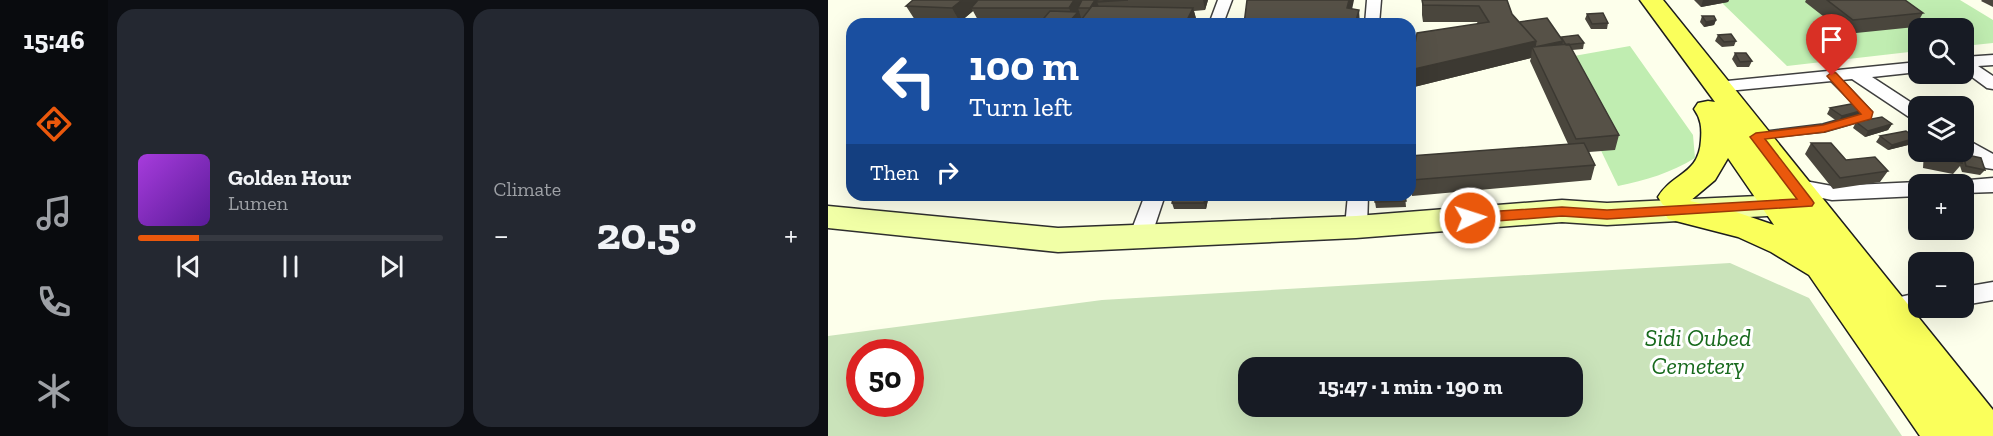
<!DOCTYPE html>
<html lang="en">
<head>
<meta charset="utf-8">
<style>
  body { margin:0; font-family:"Zilla Slab",serif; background:#242831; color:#f1f3f6; height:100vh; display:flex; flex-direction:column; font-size:22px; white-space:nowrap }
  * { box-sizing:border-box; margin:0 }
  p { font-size:20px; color:#9ea1a6 }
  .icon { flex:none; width:33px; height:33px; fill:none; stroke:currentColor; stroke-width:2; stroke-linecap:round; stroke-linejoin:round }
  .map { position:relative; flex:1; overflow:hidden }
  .side { display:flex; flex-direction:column; gap:9px; padding:9px; background:#0d0f14; width:720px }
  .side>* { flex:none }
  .guide { position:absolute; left:18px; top:18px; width:570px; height:183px; border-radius:18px; box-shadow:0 6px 24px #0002; background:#1a4fa0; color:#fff; overflow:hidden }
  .controls { position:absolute; left:1080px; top:18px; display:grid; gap:12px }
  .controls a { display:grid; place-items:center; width:66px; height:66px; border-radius:12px; background:#171b24; box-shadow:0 6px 24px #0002; font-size:30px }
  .speed { position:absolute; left:18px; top:339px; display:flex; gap:12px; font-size:30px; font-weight:700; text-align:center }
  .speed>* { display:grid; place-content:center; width:78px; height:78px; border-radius:50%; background:#171b24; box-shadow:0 6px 24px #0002; line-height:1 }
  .speed .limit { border:9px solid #d22; background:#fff; color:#111 }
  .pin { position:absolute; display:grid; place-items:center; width:51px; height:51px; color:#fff; margin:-62px -26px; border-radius:50% 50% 50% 0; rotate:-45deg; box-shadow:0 0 6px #0007 }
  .pin .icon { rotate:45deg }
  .me { position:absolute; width:66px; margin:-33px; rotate:86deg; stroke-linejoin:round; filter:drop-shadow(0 0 4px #0008) }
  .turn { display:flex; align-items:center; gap:21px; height:126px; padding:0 24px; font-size:27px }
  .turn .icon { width:78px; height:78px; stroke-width:2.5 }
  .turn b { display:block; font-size:42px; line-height:51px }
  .then { display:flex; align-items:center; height:57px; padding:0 24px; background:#0003; gap:12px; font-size:22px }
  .big { font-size:45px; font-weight:700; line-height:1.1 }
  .side .tile { flex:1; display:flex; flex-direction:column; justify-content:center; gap:9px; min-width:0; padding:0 21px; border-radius:18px; background:#242831 }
  .song { display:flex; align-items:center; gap:18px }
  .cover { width:72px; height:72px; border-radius:9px; background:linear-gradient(135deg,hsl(280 70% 55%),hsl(270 70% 35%)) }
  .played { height:6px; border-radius:3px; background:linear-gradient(90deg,#ea580c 20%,#363941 20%) }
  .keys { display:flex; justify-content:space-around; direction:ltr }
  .heat { display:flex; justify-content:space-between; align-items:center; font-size:33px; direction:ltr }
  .side .tiles { flex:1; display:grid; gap:9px; grid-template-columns:repeat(2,1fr) }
  .trip { position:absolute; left:410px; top:357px; width:345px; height:60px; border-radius:18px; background:#171b24; box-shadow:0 6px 24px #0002; font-weight:700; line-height:60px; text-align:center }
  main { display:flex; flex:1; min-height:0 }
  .tabs { display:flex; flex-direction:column; width:108px; justify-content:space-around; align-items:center; background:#090b0e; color:#9ea1a6 }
  .tabs .icon { width:42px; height:42px }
  .tabs .on { color:#ea580c }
  .tabs b { font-size:27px; color:#f1f3f6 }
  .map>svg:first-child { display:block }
</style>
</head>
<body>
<main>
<nav class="tabs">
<b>15:46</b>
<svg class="icon on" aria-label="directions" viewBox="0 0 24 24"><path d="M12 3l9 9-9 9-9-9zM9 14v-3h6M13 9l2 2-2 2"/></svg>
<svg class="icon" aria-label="music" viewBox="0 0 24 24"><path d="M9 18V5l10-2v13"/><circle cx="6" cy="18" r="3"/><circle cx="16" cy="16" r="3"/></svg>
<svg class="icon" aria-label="phone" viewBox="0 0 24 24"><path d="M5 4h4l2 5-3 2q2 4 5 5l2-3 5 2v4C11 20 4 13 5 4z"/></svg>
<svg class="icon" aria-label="climate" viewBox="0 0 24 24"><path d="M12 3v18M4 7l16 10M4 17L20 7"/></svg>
</nav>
<section class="side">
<div class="tiles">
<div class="tile">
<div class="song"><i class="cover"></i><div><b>Golden Hour</b><p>Lumen</p></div></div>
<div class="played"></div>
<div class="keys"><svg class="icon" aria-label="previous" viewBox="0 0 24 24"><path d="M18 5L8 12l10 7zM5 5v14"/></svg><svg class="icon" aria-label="pause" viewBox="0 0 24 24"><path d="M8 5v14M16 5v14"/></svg><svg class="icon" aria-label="next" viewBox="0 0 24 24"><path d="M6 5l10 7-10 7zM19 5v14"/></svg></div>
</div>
<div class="tile"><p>Climate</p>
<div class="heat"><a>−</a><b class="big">20.5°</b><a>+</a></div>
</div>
</div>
</section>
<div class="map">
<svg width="1165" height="436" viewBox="0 0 1165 436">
  <rect width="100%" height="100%" fill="#fdffeb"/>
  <path fill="#c0edb1" d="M891 0H1132L1165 20V43L1136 46V28H1090V51L959 66Z
    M802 46 865 135 867 158C843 173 818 180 790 186L729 59Z"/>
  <path fill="#cae3ba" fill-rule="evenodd" d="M902 263 981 298 1074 436H0V336L274 300ZM32 352H82V404H32ZM420 368H744V406H420Z"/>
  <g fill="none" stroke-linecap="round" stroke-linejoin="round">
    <g stroke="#3f3f3f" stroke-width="4">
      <path id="service" d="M1001 74H1007L1043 112 1041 118 996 131 928 138 926 136 928 134 931 133 995 125 1034 114 1032 109 1001 78Z"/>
    </g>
    <g stroke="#3f3f3f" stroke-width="3">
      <path id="minor" d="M390 0H404L395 24H381Z
        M539 0H553L551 24H537Z
        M1165 55V65L1150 66 1165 76V89L1159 88 1136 71V57Z
        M1090 62V72L1044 77 1090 107V120L1084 119 1024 79 889 92 883 91 881 87 883 83 889 82Z
        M1136 138 1165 154V169L1158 168 1134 152Z
        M1165 178V192L1136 193V184H1127L1129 181Z
        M966 179 1004 186 1090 182 1097 184H1090V196L1004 200 959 191 956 186 959 181Z
        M317 195H337L323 237 320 243 312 245 304 243 301 237Z
        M520 195H540L539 227 536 232 528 235 520 232 517 227Z
        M1165 282V300L1136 305V287Z
        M1090 293V308H1100L1098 310 1062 318 1054 315 1050 308 1054 301Z"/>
    </g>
    <g stroke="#2e2e2e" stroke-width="3">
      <path id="secondary" d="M973 194 983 197 988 204 983 211 973 214 779 225 734 222 528 238 230 252 0 228V206L230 228 528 216 734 200 779 203Z"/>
    </g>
    <g stroke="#1d1d1d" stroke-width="3">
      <path id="primary" d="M812 0H835L1165 410V436H1092L981 275 943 252 910 237 840 219 836 211 839 206 835 205 830 197C845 172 871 175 873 140 874 127 873 119 866 109L870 103 880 101 887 102ZM900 158 946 225 905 211 862 201 887 180Z"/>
    </g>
    <use href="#service" fill="#fff" fill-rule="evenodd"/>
    <use href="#minor" fill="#fff" fill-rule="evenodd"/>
    <use href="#secondary" fill="#f1ffa6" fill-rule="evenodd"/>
    <use href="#primary" fill="#faff5b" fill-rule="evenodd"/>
  </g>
  <path fill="#4a463d" d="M85 0H380L377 10 366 11 369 22 368 24H211L213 22H151L145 11 132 22 87 20 78 6Z
    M594 0H679L684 14 691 22 733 38 756 43 755 49 744 50 791 135 787 150 761 152 767 165 763 180 584 196 582 186V156L740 144 702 61 703 58 582 88V70L650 24 649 22H595L594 15Z
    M866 0H901L900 2 873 7Z
    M978 0H1077L1095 13 1087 27 1018 34 977 2Z
    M1154 0H1165V7L1153 1Z
    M759 14 780 23 779 29H763L757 19Z
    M874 16 888 20 886 25 876 27 872 22Z
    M890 35 908 41 906 46 894 47 887 41Z
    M907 53 924 61 921 67H909L904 59Z
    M1002 108 1033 115 1010 122 999 114Z
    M1028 122 1064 124 1060 130 1037 137 1025 128Z
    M1052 136 1088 138 1084 144 1060 150 1048 142Z
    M983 143 1018 160 1060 171 1052 182 1005 189 977 154Z
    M1096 152H1133V156L1135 154 1157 170 1152 175 1134 172 1132 166 1125 174 1095 168Z
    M125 195H286L283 201Z
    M346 195H381L378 209H346L344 203Z
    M577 195 578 207 548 208 547 202Z"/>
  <path fill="#3c3932" d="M134 0H157L143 8 145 11 132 22 124 8Z
    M246 0H260L250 8 255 24H239L245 17 241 8Z
    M267 0H277L269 2 272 9 262 8Z
    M375 0H380L377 10Z
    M521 0H526L521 24 519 8Z
    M875 0H901L900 2 873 7Z
    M365 8 369 22 368 24H357Z
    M531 10 532 24H527Z
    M888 20 886 25 876 27 878 22Z
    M708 41H735L733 52 704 47 703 58 582 88V70Z
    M1036 110 1033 115 1010 122 1014 116Z
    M1064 124 1060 130 1037 137 1040 131Z
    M1088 138 1084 144 1060 150 1064 145Z
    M280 195H286L283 201Z
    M378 195H381L378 209 376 203Z"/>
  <path fill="#565147" stroke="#3c3932" stroke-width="1.5" d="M85 0H134L124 8 78 6Z
    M150 0H246L241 8H143Z
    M254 0H267L262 8H250Z
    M270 0H300L269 2Z
    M419 0H521L519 8 531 10 527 24H416Z
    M594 0H679L684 14 708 41 582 70 589 33 661 22 651 6 595 5Z
    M999 0H1077L1095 13 1025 20Z
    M264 6 365 8 357 24H250Z
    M222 11 250 12 239 24H211Z
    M775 13 780 23 764 24 759 14Z
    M874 16H886L888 20 878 22Z
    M719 18 735 41 707 47 708 41 691 22Z
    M903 34 908 41 896 42 890 35Z
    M750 35 756 43 738 45 733 37Z
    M741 44 791 135 748 139 704 47Z
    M907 53H918L924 61 912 62Z
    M1028 103 1036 110 1014 116 1002 108Z
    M1054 117 1064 124 1040 131 1028 122Z
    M1078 131 1088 138 1064 145 1052 136Z
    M756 143 767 165 584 180 582 170V156Z
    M983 143H1003L1018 160 1047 157 1060 171 1012 178Z
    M1103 152H1133L1134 163 1103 156Z
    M1135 154 1153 158 1157 170 1138 166Z
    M346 195H378L376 203H344Z
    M547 195H577L578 201 547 202Z"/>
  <path fill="#ea580c" stroke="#983908" stroke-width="1.5" d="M1004 72 1008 73 1043 110 1045 112 1043 119 996 132 937 139 984 200 986 203 984 206 779 219 734 216 642 223 636 218 642 213 734 207 779 210 969 199 922 137 928 133 995 125 1033 114 999 76Z"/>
  <g text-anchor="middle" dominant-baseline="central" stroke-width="6" stroke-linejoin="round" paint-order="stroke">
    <g font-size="24" font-style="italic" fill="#17691c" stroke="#fff">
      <text x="870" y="337">Sidi Oubed<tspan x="870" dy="28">Cemetery</tspan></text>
    </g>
  </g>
</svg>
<div class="controls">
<a><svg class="icon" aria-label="search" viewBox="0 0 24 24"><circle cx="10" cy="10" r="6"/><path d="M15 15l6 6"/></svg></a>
<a><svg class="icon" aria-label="layers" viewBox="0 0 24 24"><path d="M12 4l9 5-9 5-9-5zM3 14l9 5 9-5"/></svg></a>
<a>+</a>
<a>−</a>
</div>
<div class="speed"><div class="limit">50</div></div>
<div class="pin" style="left:1004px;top:76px;background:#d93025"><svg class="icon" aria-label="arrive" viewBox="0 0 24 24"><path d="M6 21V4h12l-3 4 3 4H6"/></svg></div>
<svg class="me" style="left:642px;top:218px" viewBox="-20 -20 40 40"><circle r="17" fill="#ea580c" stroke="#fff" stroke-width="3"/><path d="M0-11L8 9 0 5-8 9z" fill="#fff"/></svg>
<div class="trip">15:47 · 1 min · 190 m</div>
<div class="guide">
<div class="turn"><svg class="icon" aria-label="left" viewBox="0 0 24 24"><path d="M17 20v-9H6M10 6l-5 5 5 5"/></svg><div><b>100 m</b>Turn left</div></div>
<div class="then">Then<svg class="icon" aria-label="right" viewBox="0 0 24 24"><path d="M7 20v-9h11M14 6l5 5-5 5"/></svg></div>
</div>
</div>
</main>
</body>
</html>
